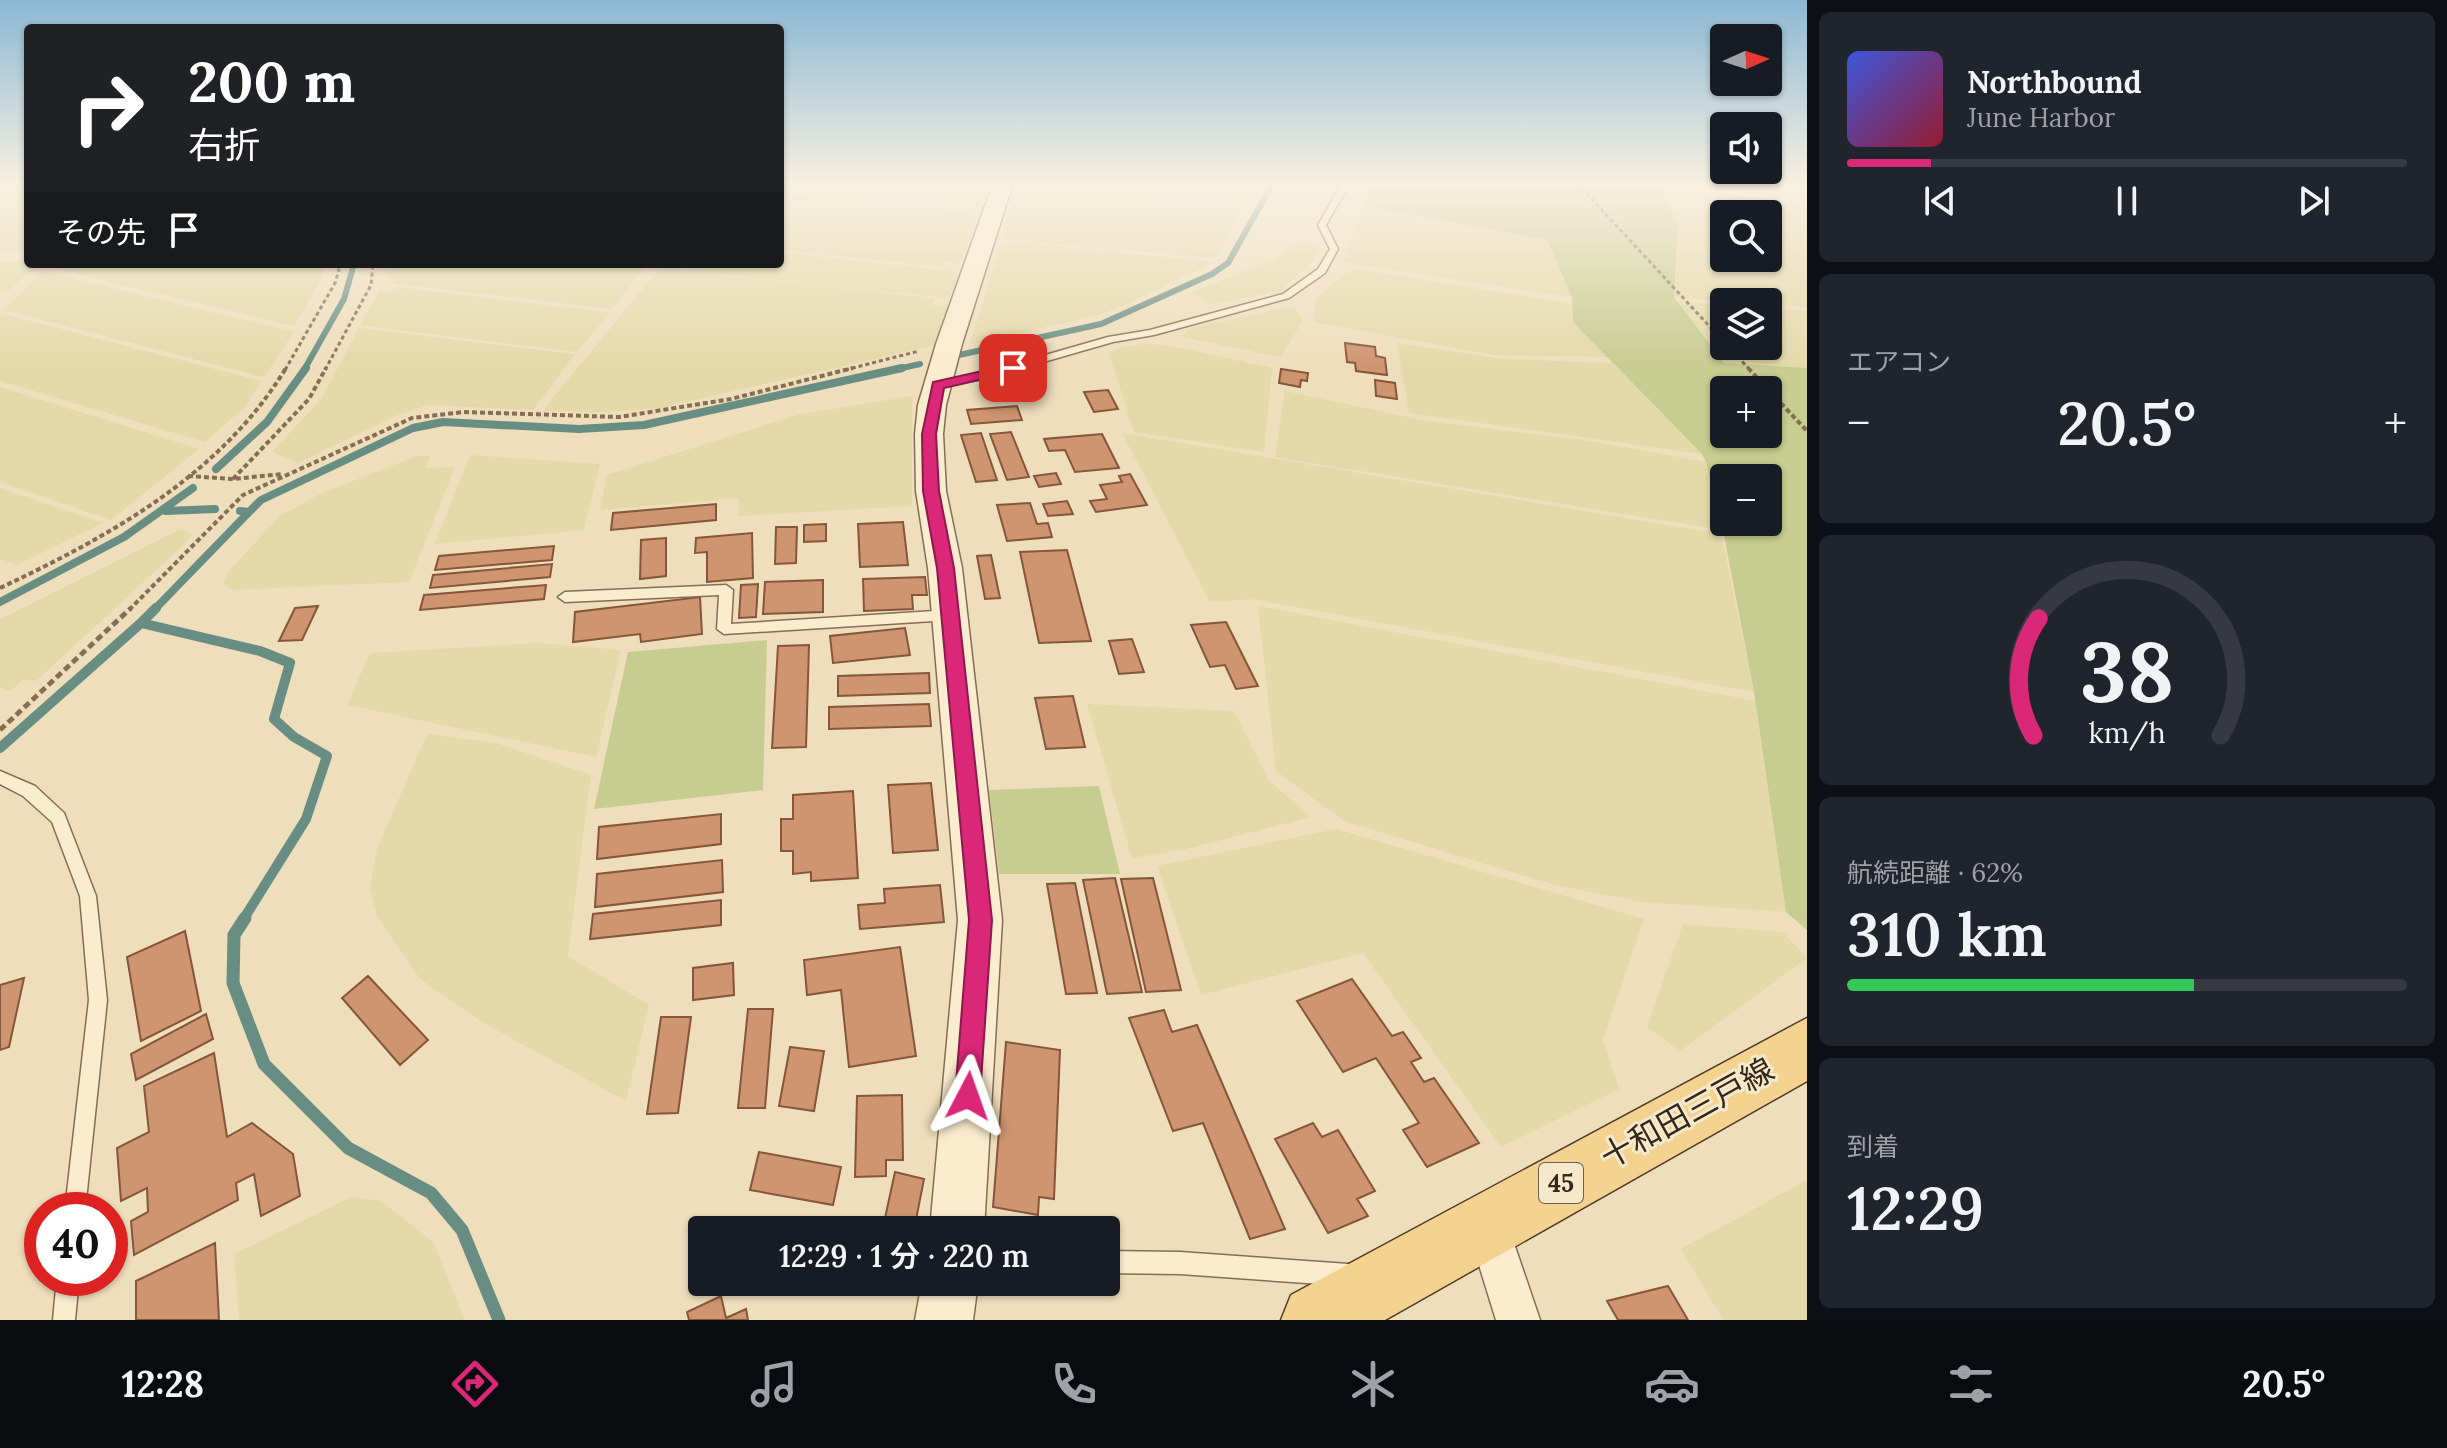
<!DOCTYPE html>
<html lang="ja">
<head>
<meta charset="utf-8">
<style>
  body { margin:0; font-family:Lora,"Noto Sans JP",serif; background:#20242c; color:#f1f3f6; height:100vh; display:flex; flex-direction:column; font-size:30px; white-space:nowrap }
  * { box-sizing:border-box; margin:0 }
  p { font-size:26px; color:#9ea1a6 }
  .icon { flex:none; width:44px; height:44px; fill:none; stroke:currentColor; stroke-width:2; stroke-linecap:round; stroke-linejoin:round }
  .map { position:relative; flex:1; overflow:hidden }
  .drawer { display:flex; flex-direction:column; gap:12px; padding:12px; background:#0d0f14; width:640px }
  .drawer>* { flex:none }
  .banner { position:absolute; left:24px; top:24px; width:760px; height:244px; border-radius:8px; box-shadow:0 2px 6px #0004; background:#202124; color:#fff; overflow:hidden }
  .needle { width:52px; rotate:87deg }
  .tools { position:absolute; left:1710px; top:24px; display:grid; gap:16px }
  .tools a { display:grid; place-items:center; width:72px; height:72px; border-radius:8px; background:#171b24; box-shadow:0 2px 6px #0004; font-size:40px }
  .speed { position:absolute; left:24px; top:1192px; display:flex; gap:16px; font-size:40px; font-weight:700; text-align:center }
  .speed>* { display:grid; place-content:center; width:104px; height:104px; border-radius:50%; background:#171b24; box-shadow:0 2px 6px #0004; line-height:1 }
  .speed .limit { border:12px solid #d22; background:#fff; color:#111 }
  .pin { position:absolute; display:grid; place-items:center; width:68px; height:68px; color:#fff; margin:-34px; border-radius:16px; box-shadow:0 4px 12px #0006 }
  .me { position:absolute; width:88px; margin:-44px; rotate:4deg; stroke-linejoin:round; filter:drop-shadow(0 0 6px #0008) }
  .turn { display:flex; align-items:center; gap:28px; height:168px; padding:0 32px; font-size:36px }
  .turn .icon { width:104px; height:104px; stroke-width:2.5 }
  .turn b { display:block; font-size:56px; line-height:68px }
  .then { display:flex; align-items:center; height:76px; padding:0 32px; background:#0003; gap:16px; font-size:30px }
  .big { font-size:60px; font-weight:600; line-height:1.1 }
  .drawer .card { flex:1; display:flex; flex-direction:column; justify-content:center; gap:12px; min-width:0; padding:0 28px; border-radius:12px; background:#20242c }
  .drawer .dial { align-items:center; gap:0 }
  .dial svg { height:208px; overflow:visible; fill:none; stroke:#363941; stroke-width:7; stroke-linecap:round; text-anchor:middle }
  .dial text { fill:#f1f3f6; stroke:none }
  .song { display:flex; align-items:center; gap:24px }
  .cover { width:96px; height:96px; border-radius:12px; background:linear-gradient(135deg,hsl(230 70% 55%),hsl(350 70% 35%)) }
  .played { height:8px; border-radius:4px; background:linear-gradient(90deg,#db2777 15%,#363941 15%) }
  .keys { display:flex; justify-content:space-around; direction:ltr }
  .heat { display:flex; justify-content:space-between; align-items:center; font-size:44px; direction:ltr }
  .charge { height:12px; border-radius:6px; background:linear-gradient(90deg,#34c759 62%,#363941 0) }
  .trip { position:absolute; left:688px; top:1216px; width:432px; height:80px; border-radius:8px; background:#171b24; box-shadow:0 2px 6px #0004; font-weight:600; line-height:80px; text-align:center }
  .tabs { display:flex; height:128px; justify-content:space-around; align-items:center; background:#090b0e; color:#9ea1a6 }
  .tabs .icon { width:56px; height:56px }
  .tabs .on { color:#db2777 }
  .tabs b { font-size:36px; color:#f1f3f6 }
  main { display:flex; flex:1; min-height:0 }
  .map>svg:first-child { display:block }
</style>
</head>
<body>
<main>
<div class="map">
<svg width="1807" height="1320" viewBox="0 0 1807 1320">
  <rect width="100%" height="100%" fill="#efdebc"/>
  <path fill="#e4d9a9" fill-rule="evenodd" d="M28 183V251L0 252V184Z
    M780 183H989L979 210 780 191Z
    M1018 183H1261L1246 208 1038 189 1244 209 1216 258 1001 239 1014 192H1025L1027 185Z
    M1669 183H1807V201Z
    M1661 185 1807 204V307L1674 297 1678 225ZM1724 214H1768V258H1724Z
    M780 193 980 212 960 264 944 262 943 267 780 250Z
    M1364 206 1547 240 1572 297 1343 262Z
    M1302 241 1321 246 1312 263 1280 291 1212 304 1192 292 1274 260Z
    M1012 242 1207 261 1206 266 1125 305 1095 316 970 344 1000 245 1009 246Z
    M780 252 959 272 949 298 661 269 935 298 932 305 950 307 936 345 659 408 598 413 543 410 663 264H780Z
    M28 261V264H39L8 291 0 292V262Z
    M51 264H320L324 275 294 326 48 267Z
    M387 264H647L612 309 393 283 395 280 384 277Z
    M1363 270 1574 304 1573 322 1610 357 1494 355 1314 322 1316 298 1347 272Z
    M42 271 294 332 264 377 4 310Z
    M396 287 610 313 577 352 360 325 379 291 390 292Z
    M1673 301 1724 305V346H1768V308L1807 311V368L1724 363Z
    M1293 306 1303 320 1281 357 1182 337 1187 329Z
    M3 314 261 381 246 406 205 442 0 381V318Z
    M359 328 575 354 533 410 428 405 398 415 298 463 272 452 322 398Z
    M1397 343 1502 359 1612 363 1702 454 1409 413Z
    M1144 344 1167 345 1272 368 1264 452 1134 432 1109 353 1121 347Z
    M0 387 199 449 111 520 0 482Z
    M1285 391 1426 421 1591 441 1706 462 1723 530 1275 457Z
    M912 396V506L739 516 738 498 600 510 607 475 797 415Z
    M1122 433 1721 534 1754 692 1252 599 1210 602Z
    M470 455 600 464 584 530 435 544Z
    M417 456H430L426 468 455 467 409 582 233 590 223 584 227 573 281 515 322 493Z
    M0 488 103 523 17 565 0 559Z
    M180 529 192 534 186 543 36 681 23 680 10 691 0 687V619Z
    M1258 606 1755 701 1786 912 1643 902 1555 885 1344 821 1276 771Z
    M538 643 621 650 596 757 347 705 370 653Z
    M1087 704 1234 711 1269 781 1311 817 1186 849 1132 858Z
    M427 734 496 743 591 775 568 956 649 1005 626 1101 482 1022 420 979 378 918 370 889 377 849Z
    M1336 829 1644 919 1603 1040 1619 1089 1501 1147 1363 953 1201 995 1157 866Z
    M1683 924 1783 932 1807 958 1680 1051 1647 1027Z
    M1807 1180V1320H1723L1681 1249Z
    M352 1197 381 1201 433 1242 465 1320H239L234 1254Z"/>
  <path fill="#c7cc90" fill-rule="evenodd" d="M1370 183 1661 185 1678 225 1674 297 1724 363 1807 368V930L1786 912 1754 692 1723 530 1706 462 1702 454 1573 322 1572 297 1547 240 1364 206ZM1724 390H1768V434H1724ZM1724 478H1768V522H1724Z
    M767 640 763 790 594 809 628 652Z
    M1099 786 1120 874H999L989 790Z"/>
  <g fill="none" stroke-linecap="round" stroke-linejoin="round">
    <path stroke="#688d83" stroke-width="6" d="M959 355 1101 324 1212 274 1228 263 1273 183
      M304 370 344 299 354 264
      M893 370 920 364"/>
    <path stroke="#688d83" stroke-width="8" d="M216 469 267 422 306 368
      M166 511 215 509
      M240 511 249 512 261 500 413 428 443 422 579 429 644 425 902 368
      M0 602 124 537 193 488
      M154 610 249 512"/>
    <path stroke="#688d83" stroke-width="10" d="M156 608 141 623 260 651 290 663 274 719 294 737 327 756 306 819 243 920
      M0 748 141 623"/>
    <path stroke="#688d83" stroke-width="13" d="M245 918 234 935 233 983 264 1064 348 1148 431 1193 462 1230 499 1320"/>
  </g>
  <path fill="#ce9570" stroke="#86563a" stroke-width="2" d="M1345 343 1375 347 1376 356 1385 358 1387 375 1356 371 1355 363 1347 362Z
    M1281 369 1308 373 1307 381 1301 380 1300 387 1279 383Z
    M1375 380 1395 383 1397 399 1376 396Z
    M1108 390 1118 409 1094 412 1084 392Z
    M1017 406 1022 420 971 424 967 410Z
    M1011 432 1029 477 1007 480 990 434Z
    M981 433 997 480 976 482 961 435Z
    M1102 434 1119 468 1075 472 1065 450 1049 451 1044 439Z
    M1056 473 1061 484 1039 487 1034 476Z
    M1130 474 1147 505 1096 512 1090 501 1107 499 1100 485 1122 482 1119 476Z
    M1067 501 1073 514 1048 516 1043 504Z
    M1030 503 1037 524 1048 523 1052 537 1007 541 997 505Z
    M716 504V520L611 530 613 513Z
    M903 522 908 565 860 567 858 524Z
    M826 524V541L804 542V525Z
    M776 527H797L796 563 775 564Z
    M752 533 753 578 707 582V552L695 553 696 538Z
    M666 538V576L640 579 641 540Z
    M554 546 552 560 435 570 439 556Z
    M1067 550 1091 641 1039 643 1020 552Z
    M991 555 1000 598 985 599 977 556Z
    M552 564 550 577 430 588 433 575Z
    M925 577 927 595H912L913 609 864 611 863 579Z
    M823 580V612L763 614 765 582Z
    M758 584 756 617 739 618 741 585Z
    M546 585 544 599 420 610 424 595Z
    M700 597 702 634 641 642 640 634 573 642 575 612Z
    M318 606 302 640 279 641 295 608Z
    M1226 622 1258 686 1236 689 1225 665 1210 667 1191 625Z
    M905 628 910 655 833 663 830 636Z
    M1132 639 1144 672 1119 674 1109 641Z
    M809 645 806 747 772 748 778 646Z
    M929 673 930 693 838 696V676Z
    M1073 696 1085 747 1046 749 1035 698Z
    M929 704 931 726 829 729V707Z
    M931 783 938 850 893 853 888 785Z
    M853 791 858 878 811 881V872L793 874V851H781V819H793V795Z
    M721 814V844L597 859 599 827Z
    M722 860 723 892 595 907 597 874Z
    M1115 878 1142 992 1107 994 1083 880Z
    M1153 878 1181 990 1146 992 1121 879Z
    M1075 883 1097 993 1066 994 1047 884Z
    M940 885 944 922 860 929 858 905 885 903 884 889Z
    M721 900V925L590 939 593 914Z
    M185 931 201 1011 141 1041 127 957Z
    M900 947 916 1056 849 1067 841 990 807 995 804 960Z
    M733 963 734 995 693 1000V968Z
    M368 976 428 1040 400 1065 342 998Z
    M24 978 9 1047 0 1050V985Z
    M1352 979 1392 1036 1403 1032 1421 1058 1411 1062 1424 1082 1434 1078 1479 1143 1427 1167 1403 1130 1419 1123 1376 1058 1343 1072 1297 1001Z
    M748 1009H773L765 1108H738Z
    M1164 1010 1172 1032 1197 1025 1285 1229 1250 1239 1203 1123 1173 1131 1129 1018Z
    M206 1014 213 1039 136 1080 131 1054Z
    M661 1017H691L678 1113 647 1114Z
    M1006 1042 1060 1050 1054 1199 1039 1197 1038 1215 993 1207Z
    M790 1047 824 1051 814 1111 779 1106Z
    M214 1053 227 1137 252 1123 293 1154 300 1196 261 1216 254 1174 236 1183 238 1200 134 1255 131 1221 148 1212 147 1188 121 1201 117 1148 149 1132 144 1086Z
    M902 1095 903 1160H886V1176L855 1177 857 1096Z
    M1313 1123 1322 1137 1338 1130 1375 1191 1357 1199 1368 1216 1328 1233 1275 1139Z
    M759 1152 841 1167 833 1205 750 1190Z
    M895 1172 924 1179 915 1225 885 1218Z
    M215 1243 219 1320H136V1281Z
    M1668 1286 1688 1320H1618L1607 1301Z
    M721 1296 726 1318 746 1309 748 1320H689L687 1312Z"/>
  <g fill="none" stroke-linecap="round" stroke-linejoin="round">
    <g stroke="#866e55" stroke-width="3">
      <path id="service" d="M1342 183H1350L1326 225 1338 249 1325 273 1289 298 1154 335 1113 342 992 377 937 388 932 385 937 382 986 372 1108 337 1150 330 1283 294 1318 269 1330 249 1318 225Z
        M726 585 733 590 731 624 950 610 957 615 950 620 724 634 717 629 719 595 565 602 558 597 565 592Z
        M0 771 35 786 64 813 96 896 107 1000 85 1210H65L89 1000 80 896 52 822 23 796 0 784Z
        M1106 1251 1180 1252 1349 1264 1357 1267 1360 1275 1357 1283 1349 1286 1180 1274 1106 1273Z
        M57 1278H79L75 1320H53Z"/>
    </g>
    <g stroke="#866e55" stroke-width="3">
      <path id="minor" d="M1487 1202 1502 1208 1540 1320H1496L1466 1223 1472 1208Z"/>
    </g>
    <g stroke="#866e55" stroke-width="3">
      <path id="tertiary" d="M993 183H1013L962 344 946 405 943 434 946 491 962 568 1002 920 984 1230H930L958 920 928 568 916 491 915 434 918 405 936 344Z
        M922 1282H978L973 1320H915Z"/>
    </g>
    <g stroke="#533c2a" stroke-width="3">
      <path id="primary" d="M1807 1018V1081L1385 1320H1281L1291 1295Z"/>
    </g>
    <path stroke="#866e55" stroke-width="3" stroke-dasharray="4 3" stroke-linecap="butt" d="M1577 183 1724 342
      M1728 346 1750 370
      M285 370 335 283 339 270 334 264
      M325 370 371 285 373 264
      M845 370 919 351"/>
    <path stroke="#866e55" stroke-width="4" stroke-dasharray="5 3" stroke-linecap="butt" d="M1748 368 1807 431
      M188 476 233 479 282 474
      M233 479 309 399 326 368
      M0 588C110 536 221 475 286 368
      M129 610 243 495 412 418 464 412 619 417 731 399 853 368"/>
    <path stroke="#866e55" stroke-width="5" stroke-dasharray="7 4" stroke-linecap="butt" d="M0 730 131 608"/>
    <use href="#service" fill="#faeccf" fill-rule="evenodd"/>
    <use href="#minor" fill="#faeccf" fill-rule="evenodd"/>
    <use href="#tertiary" fill="#faeccf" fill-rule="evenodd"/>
    <use href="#primary" fill="#f4d391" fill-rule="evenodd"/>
  </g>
  <linearGradient id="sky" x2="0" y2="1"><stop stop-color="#8bb8d4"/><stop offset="0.5" stop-color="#f8f0e1"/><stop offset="1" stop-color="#f8f0e1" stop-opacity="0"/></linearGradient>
  <rect width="1807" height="368" fill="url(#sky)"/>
  <path fill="#db2777" stroke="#8e194d" stroke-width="2" d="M1013 364 1019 368 1017 371 944 388 936 434 939 491 954 568 992 920 980 1096 977 1105 968 1109 959 1105 955 1096 969 920 937 568 923 491 922 434 933 382Z"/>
  <g text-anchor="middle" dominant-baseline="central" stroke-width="6" stroke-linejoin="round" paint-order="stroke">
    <rect fill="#f6e9cb" stroke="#6f6150" stroke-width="2" x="1539" y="1163" width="44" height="40" rx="6"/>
    <g font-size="24" font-weight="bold" fill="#35271b">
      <text x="1561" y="1183">45</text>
    </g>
    <g font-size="32" fill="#35271b" stroke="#f6e9cb">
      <text transform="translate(1687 1113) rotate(-29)">十和田三戸線</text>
    </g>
  </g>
</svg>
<div class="tools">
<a><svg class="needle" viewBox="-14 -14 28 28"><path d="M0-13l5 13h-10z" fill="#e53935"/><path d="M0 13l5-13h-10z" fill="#9ea1a6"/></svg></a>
<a><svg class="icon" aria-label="sound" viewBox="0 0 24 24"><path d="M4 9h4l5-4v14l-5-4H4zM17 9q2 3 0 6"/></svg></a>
<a><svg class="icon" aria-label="search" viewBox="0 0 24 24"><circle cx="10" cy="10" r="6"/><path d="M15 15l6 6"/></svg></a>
<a><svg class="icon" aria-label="layers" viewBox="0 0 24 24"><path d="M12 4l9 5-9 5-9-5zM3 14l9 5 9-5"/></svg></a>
<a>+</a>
<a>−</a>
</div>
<div class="speed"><div class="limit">40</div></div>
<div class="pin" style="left:1013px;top:368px;background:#d93025"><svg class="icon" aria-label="arrive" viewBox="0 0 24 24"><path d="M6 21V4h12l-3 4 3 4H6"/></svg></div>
<svg class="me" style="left:968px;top:1096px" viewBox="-20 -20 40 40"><path d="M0-17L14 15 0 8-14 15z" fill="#db2777" stroke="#fff" stroke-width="4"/></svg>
<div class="trip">12:29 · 1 分 · 220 m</div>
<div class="banner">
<div class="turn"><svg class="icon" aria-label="right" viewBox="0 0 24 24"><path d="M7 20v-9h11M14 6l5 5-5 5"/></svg><div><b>200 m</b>右折</div></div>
<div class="then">その先<svg class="icon" aria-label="arrive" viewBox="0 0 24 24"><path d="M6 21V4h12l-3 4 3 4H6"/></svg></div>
</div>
</div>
<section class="drawer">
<div class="card">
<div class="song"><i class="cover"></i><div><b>Northbound</b><p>June Harbor</p></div></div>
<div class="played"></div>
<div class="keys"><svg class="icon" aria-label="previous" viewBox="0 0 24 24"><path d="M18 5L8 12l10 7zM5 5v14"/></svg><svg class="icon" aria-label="pause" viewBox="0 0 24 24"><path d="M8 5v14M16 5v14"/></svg><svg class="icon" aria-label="next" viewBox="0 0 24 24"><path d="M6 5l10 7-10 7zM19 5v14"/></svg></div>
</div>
<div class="card"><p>エアコン</p>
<div class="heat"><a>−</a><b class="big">20.5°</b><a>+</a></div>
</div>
<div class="card dial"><svg viewBox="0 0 100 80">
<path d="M14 69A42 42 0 1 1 86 69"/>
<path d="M14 69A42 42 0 0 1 16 24" stroke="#db2777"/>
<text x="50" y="56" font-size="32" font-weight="700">38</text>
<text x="50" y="72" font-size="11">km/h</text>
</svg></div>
<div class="card"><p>航続距離 · 62%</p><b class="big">310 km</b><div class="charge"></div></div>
<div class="card"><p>到着</p><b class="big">12:29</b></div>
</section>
</main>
<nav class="tabs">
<b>12:28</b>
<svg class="icon on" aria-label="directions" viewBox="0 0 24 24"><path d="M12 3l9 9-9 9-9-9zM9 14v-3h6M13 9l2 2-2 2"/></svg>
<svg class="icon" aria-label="music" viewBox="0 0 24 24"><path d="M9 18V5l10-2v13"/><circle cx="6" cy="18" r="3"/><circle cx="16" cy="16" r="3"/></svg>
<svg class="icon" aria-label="phone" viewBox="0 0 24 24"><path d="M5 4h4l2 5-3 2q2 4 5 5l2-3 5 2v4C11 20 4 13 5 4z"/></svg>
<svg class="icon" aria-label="climate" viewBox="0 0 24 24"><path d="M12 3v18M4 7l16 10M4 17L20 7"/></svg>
<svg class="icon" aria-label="car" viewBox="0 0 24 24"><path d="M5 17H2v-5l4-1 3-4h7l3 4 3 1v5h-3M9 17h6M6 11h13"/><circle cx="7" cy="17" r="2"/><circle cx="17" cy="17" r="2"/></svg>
<svg class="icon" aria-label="filters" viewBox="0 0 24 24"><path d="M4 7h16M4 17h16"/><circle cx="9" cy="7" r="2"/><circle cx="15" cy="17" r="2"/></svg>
<b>20.5°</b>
</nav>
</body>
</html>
